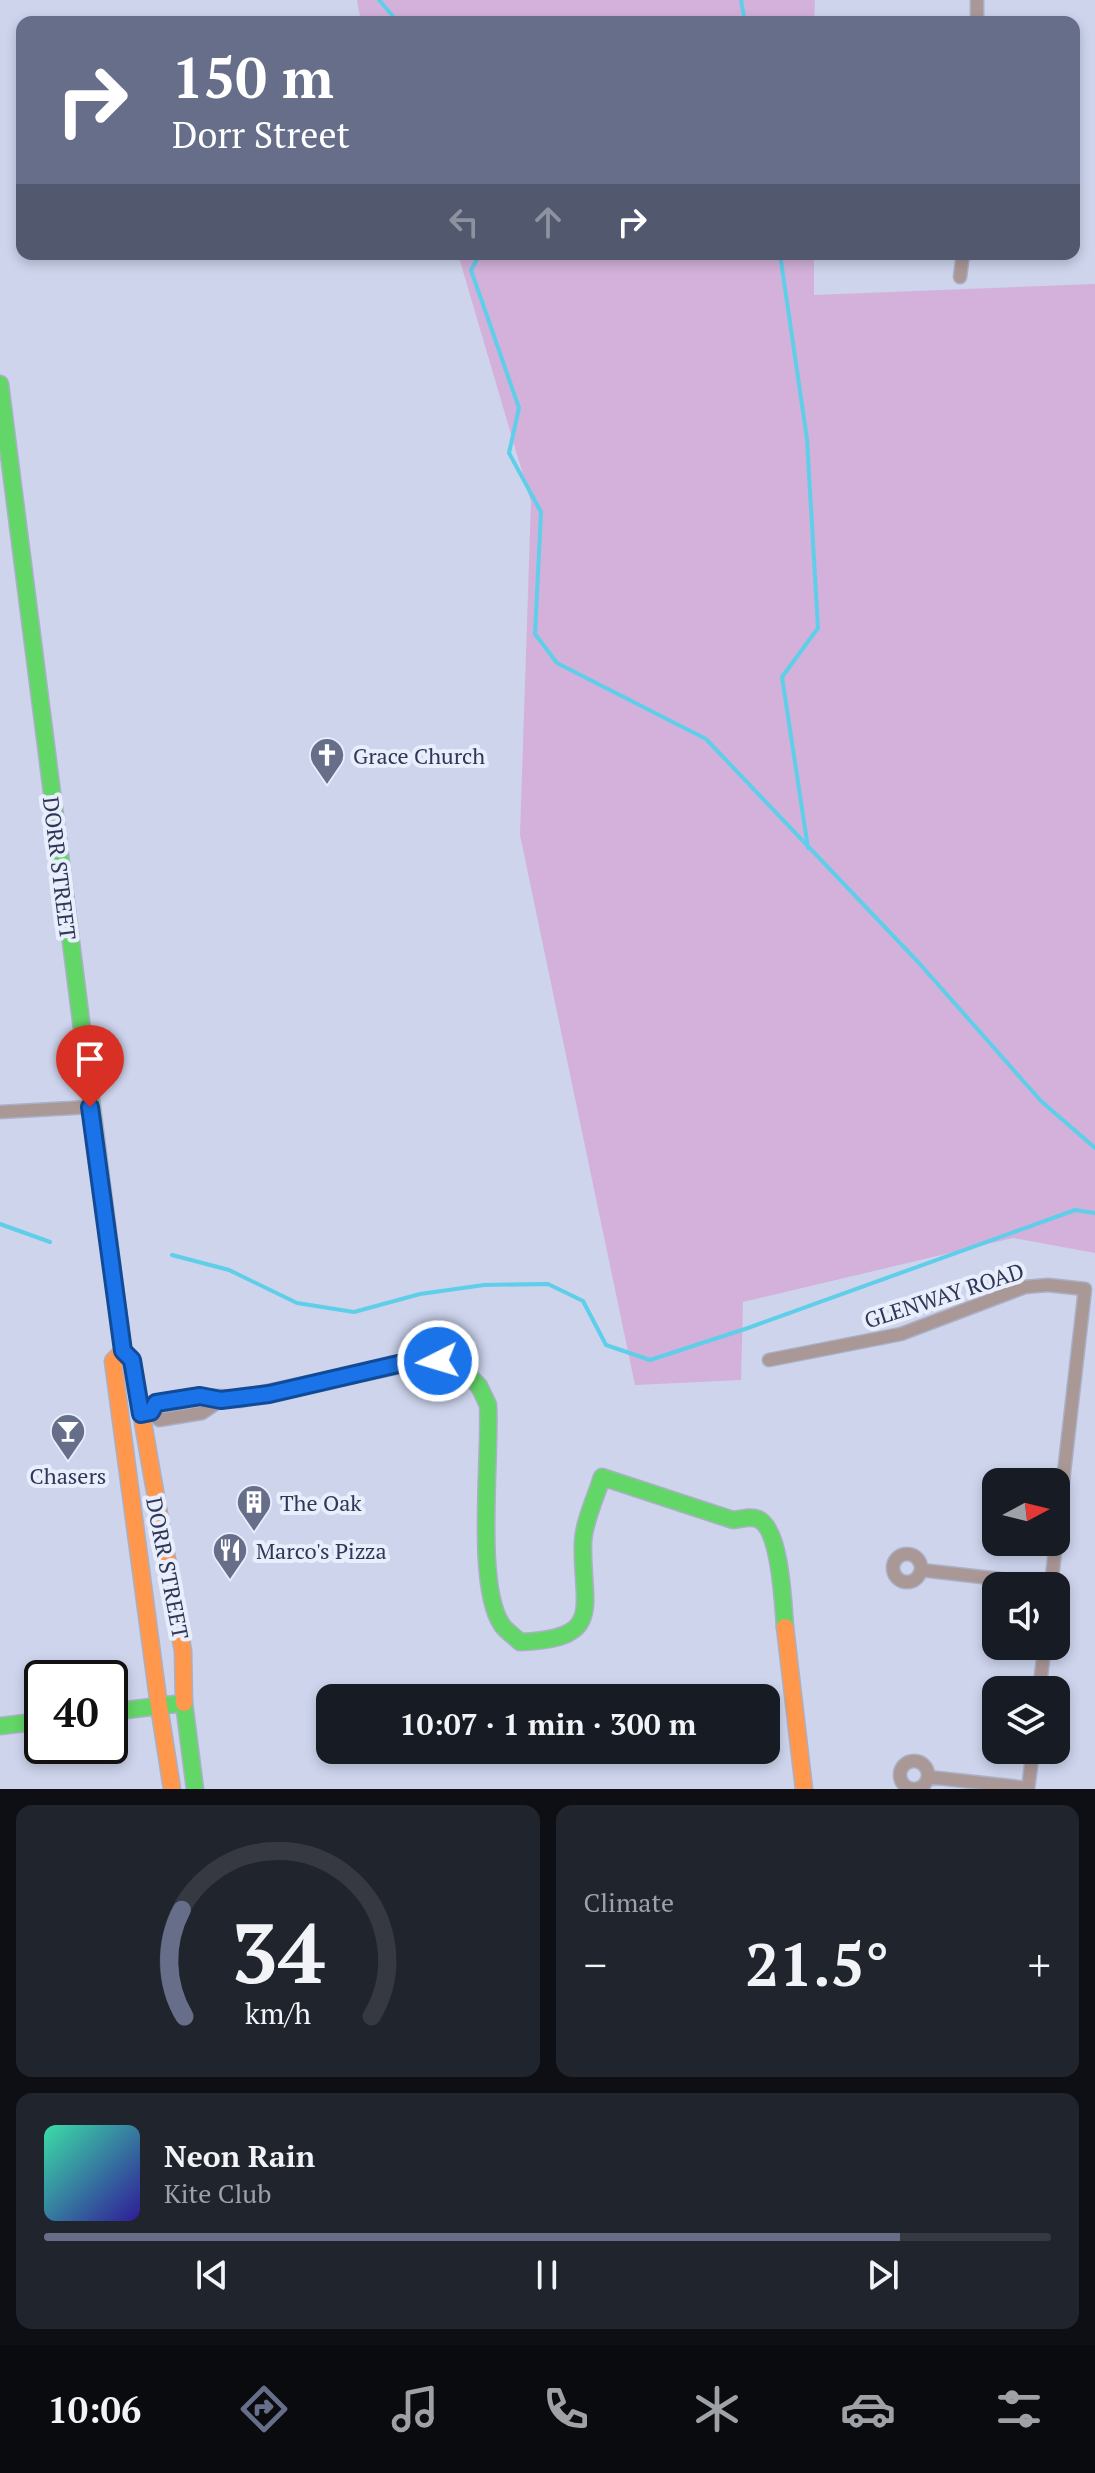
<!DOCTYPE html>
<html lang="en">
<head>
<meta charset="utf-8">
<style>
  body { margin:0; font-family:"PT Serif",serif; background:#20242c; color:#f1f3f6; height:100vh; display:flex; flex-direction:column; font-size:30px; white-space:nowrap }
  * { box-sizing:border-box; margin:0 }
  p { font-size:26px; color:#9ea1a6 }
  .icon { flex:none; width:44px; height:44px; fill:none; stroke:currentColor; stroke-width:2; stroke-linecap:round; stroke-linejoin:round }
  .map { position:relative; height:1789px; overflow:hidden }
  .details { display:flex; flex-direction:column; gap:16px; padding:16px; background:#0d0f14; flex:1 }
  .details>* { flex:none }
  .top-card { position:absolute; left:16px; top:16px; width:1064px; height:244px; border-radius:16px; box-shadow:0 4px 12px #0003; background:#676e8a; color:#fff; overflow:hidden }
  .needle { width:52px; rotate:83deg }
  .fabs { position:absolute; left:982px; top:1468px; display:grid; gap:16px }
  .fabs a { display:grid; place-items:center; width:88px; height:88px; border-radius:16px; background:#171b24; box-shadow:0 4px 12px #0003; font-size:40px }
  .speed { position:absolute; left:24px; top:1660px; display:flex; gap:16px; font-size:40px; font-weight:700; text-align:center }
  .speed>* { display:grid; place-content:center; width:104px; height:104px; border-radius:50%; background:#171b24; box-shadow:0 4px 12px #0003; line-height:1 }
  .speed .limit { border:4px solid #111; border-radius:12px; background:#fff; color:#111 }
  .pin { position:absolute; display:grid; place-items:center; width:68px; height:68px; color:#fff; margin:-82px -34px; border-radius:50% 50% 50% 0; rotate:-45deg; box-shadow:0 0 8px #0007 }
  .pin .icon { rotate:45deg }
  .me { position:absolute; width:88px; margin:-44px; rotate:265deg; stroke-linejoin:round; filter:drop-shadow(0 0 6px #0008) }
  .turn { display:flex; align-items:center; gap:28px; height:168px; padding:0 24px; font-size:36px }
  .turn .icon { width:104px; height:104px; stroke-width:2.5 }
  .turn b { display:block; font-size:56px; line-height:68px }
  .lanes { display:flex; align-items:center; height:76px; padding:0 24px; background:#0003; justify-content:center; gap:40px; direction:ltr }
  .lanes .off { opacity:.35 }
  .big { font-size:60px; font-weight:800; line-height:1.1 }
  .details .tile { flex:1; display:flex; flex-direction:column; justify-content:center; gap:12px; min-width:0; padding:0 28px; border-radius:16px; background:#20242c }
  .details .dial { align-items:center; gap:0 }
  .dial svg { height:208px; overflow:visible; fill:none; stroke:#363941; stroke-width:7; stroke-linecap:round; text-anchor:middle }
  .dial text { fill:#f1f3f6; stroke:none }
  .song { display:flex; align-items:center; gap:24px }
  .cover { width:96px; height:96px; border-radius:12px; background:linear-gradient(135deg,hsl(160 70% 55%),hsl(250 70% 35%)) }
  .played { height:8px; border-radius:4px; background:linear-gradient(90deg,#676e8a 85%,#363941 85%) }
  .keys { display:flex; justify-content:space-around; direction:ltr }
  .heat { display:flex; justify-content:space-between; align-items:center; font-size:44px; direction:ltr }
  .details .tiles { flex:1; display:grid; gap:16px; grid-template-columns:1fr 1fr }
  .tile:last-child { grid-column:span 2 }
  .trip { position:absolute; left:316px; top:1684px; width:464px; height:80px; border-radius:16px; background:#171b24; box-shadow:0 4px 12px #0003; font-weight:800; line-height:80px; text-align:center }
  .dock { display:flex; height:128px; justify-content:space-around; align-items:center; background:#090b0e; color:#9ea1a6 }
  .dock .icon { width:56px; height:56px }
  .dock .active { color:#676e8a }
  .dock b { font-size:36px; color:#f1f3f6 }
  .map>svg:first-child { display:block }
</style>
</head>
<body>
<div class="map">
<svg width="1095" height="1789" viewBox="0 0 1095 1789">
  <rect width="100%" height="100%" fill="#cdd4ec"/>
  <path fill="#d3b1da" d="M357 0H815L814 22H361Z
    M458 254H814V295L1095 284V1253L1013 1238 743 1302 741 1380 635 1385 520 835 531 502Z"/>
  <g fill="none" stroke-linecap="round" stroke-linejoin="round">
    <path stroke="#5fcee9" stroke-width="4" d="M379 0 398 22
      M741 0 745 22
      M480 254 471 270 519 408 509 453 541 512 535 634 557 663 706 739 919 963 1041 1101 1095 1148
      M780 254 807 439 818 628 782 677 808 848
      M0 1224 50 1242
      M172 1255 229 1270 297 1303 354 1312 420 1294 484 1285 548 1284 583 1301 606 1345 650 1360 748 1328 1075 1210 1095 1213"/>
    <g stroke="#aab0c6" stroke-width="15">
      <path id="street" d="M977 0V22
        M960 277 963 254
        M0 1112 90 1107
        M769 1360 901 1334 1025 1287 1048 1285 1085 1289 1051 1586
        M144 1413 151 1412 159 1420 202 1413 221 1400
        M893 1568a14 14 0 1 1 28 0a14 14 0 1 1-28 0Z
        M921 1570 1052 1585
        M1039 1690 1045 1646
        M900 1775a14 14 0 1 1 28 0a14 14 0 1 1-28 0Z
        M928 1777 1028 1788
        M1028 1789 1033 1750"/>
    </g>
    <g stroke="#aab0c6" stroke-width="19">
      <path id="fast" d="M0 384 123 1351 128 1356
        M151 1412 156 1403 193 1397 240 1399 423 1360 444 1363 464 1371 479 1386 488 1405C491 1456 475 1586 502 1625 506 1631 514 1636 520 1642 607 1639 581 1606 583 1542 584 1521 596 1497 602 1477L733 1520C741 1519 751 1516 758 1519 781 1529 783 1604 785 1627
        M110 1712 184 1703 195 1789
        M0 1726 42 1721"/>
    </g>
    <g stroke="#aab0c6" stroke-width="19">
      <path id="slow" d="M123 1351 113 1361 159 1706
        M128 1356 132 1360 183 1651 184 1703
        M785 1627 804 1789
        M159 1706 172 1789"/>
    </g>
    <use href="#street" stroke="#aa9897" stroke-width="12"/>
    <use href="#fast" stroke="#63d668" stroke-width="16"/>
    <use href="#slow" stroke="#ff974d" stroke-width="16"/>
  </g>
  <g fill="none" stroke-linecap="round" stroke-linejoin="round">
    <g stroke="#114b97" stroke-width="20">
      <path id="route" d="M90 1107 123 1351 132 1360 141 1414 151 1412 156 1403 200 1396 221 1400 269 1394 411 1361H438"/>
    </g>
    <use href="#route" stroke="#1a73e8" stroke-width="14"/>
  </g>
  <defs>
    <g id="church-pin" transform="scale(1.8)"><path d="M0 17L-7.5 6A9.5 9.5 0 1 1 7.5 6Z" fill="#676e8a" stroke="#e9eefd"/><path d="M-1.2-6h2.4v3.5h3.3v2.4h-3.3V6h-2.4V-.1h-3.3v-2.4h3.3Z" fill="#fff"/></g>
    <g id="bar-pin" transform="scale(1.8)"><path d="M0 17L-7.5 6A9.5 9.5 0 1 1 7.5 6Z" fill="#676e8a" stroke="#e9eefd"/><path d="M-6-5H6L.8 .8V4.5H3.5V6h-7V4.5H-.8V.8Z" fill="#fff"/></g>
    <g id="building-pin" transform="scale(1.8)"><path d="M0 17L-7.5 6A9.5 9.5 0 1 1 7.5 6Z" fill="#676e8a" stroke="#e9eefd"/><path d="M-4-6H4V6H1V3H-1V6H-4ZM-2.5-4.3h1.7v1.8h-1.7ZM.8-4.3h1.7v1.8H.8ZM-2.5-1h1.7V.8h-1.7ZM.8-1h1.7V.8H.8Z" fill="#fff"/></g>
    <g id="restaurant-pin" transform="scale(1.8)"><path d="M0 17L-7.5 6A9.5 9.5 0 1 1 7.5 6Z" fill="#676e8a" stroke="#e9eefd"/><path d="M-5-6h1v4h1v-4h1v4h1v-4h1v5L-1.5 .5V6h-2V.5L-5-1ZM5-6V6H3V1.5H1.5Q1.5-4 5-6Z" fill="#fff"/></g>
  </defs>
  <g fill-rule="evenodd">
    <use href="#church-pin" x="327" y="755"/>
    <use href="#bar-pin" x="68" y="1431"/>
    <use href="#building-pin" x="254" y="1502"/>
    <use href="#restaurant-pin" x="230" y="1550"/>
  </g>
  <g text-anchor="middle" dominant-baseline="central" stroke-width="8" stroke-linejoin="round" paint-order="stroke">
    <g font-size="22" fill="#303756" stroke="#e9eefd" text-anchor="start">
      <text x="353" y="755">Grace Church</text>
      <text x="68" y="1475" text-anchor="middle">Chasers</text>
      <text x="280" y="1502">The Oak</text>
      <text x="256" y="1550">Marco's Pizza</text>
    </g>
    <g font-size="22" fill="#303756" stroke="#e9eefd">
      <text transform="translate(60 868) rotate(83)">DORR STREET</text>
      <text transform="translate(944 1295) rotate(-18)">GLENWAY ROAD</text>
      <text transform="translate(168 1568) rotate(79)">DORR STREET</text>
    </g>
  </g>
</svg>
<div class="fabs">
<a><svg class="needle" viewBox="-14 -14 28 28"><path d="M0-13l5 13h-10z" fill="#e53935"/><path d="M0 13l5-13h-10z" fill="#9ea1a6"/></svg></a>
<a><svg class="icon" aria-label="sound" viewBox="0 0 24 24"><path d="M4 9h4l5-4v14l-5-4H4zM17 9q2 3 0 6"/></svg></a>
<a><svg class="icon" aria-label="layers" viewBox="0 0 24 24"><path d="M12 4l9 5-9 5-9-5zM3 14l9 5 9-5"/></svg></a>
</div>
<div class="speed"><div class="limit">40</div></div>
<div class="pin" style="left:90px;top:1107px;background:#d93025"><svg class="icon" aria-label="arrive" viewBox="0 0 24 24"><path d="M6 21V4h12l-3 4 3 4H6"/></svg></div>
<svg class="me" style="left:438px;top:1361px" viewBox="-20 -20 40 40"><circle r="17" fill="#1a73e8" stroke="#fff" stroke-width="3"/><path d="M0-11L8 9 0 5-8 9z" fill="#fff"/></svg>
<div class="trip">10:07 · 1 min · 300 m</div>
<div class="top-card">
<div class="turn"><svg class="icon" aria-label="right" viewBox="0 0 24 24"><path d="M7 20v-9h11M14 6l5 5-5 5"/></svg><div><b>150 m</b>Dorr Street</div></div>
<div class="lanes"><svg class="icon off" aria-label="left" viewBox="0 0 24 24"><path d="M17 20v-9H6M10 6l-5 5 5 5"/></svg><svg class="icon off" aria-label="ahead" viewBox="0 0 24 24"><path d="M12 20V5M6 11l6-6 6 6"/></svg><svg class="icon" aria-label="right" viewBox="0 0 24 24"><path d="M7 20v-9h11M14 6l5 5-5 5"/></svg></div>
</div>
</div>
<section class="details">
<div class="tiles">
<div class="tile dial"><svg viewBox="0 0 100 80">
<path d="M14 69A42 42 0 1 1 86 69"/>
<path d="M14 69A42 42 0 0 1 13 28" stroke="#676e8a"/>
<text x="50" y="56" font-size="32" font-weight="700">34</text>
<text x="50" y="72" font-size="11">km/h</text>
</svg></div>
<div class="tile"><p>Climate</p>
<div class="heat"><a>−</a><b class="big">21.5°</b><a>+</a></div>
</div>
<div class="tile">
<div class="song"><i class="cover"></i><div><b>Neon Rain</b><p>Kite Club</p></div></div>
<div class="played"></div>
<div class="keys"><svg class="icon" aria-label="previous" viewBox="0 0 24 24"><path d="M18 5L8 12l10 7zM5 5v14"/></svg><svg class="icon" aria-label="pause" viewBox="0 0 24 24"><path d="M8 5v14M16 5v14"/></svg><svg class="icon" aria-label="next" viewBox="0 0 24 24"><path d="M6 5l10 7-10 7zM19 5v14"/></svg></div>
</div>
</div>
</section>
<nav class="dock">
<b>10:06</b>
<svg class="icon active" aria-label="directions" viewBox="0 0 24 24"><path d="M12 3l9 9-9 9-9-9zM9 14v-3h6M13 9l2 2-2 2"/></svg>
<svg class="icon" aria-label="music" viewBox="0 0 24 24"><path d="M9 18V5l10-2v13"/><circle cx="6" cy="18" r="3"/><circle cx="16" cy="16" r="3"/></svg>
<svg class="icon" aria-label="phone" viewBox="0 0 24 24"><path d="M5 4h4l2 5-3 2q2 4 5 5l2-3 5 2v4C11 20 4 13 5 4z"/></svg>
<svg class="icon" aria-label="climate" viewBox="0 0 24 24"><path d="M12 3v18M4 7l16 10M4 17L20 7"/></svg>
<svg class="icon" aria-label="car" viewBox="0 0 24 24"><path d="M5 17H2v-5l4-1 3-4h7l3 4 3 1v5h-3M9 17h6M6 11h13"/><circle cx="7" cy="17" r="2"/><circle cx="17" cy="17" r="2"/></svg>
<svg class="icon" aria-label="filters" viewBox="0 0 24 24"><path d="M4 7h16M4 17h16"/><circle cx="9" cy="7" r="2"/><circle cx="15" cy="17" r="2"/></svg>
</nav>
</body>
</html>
